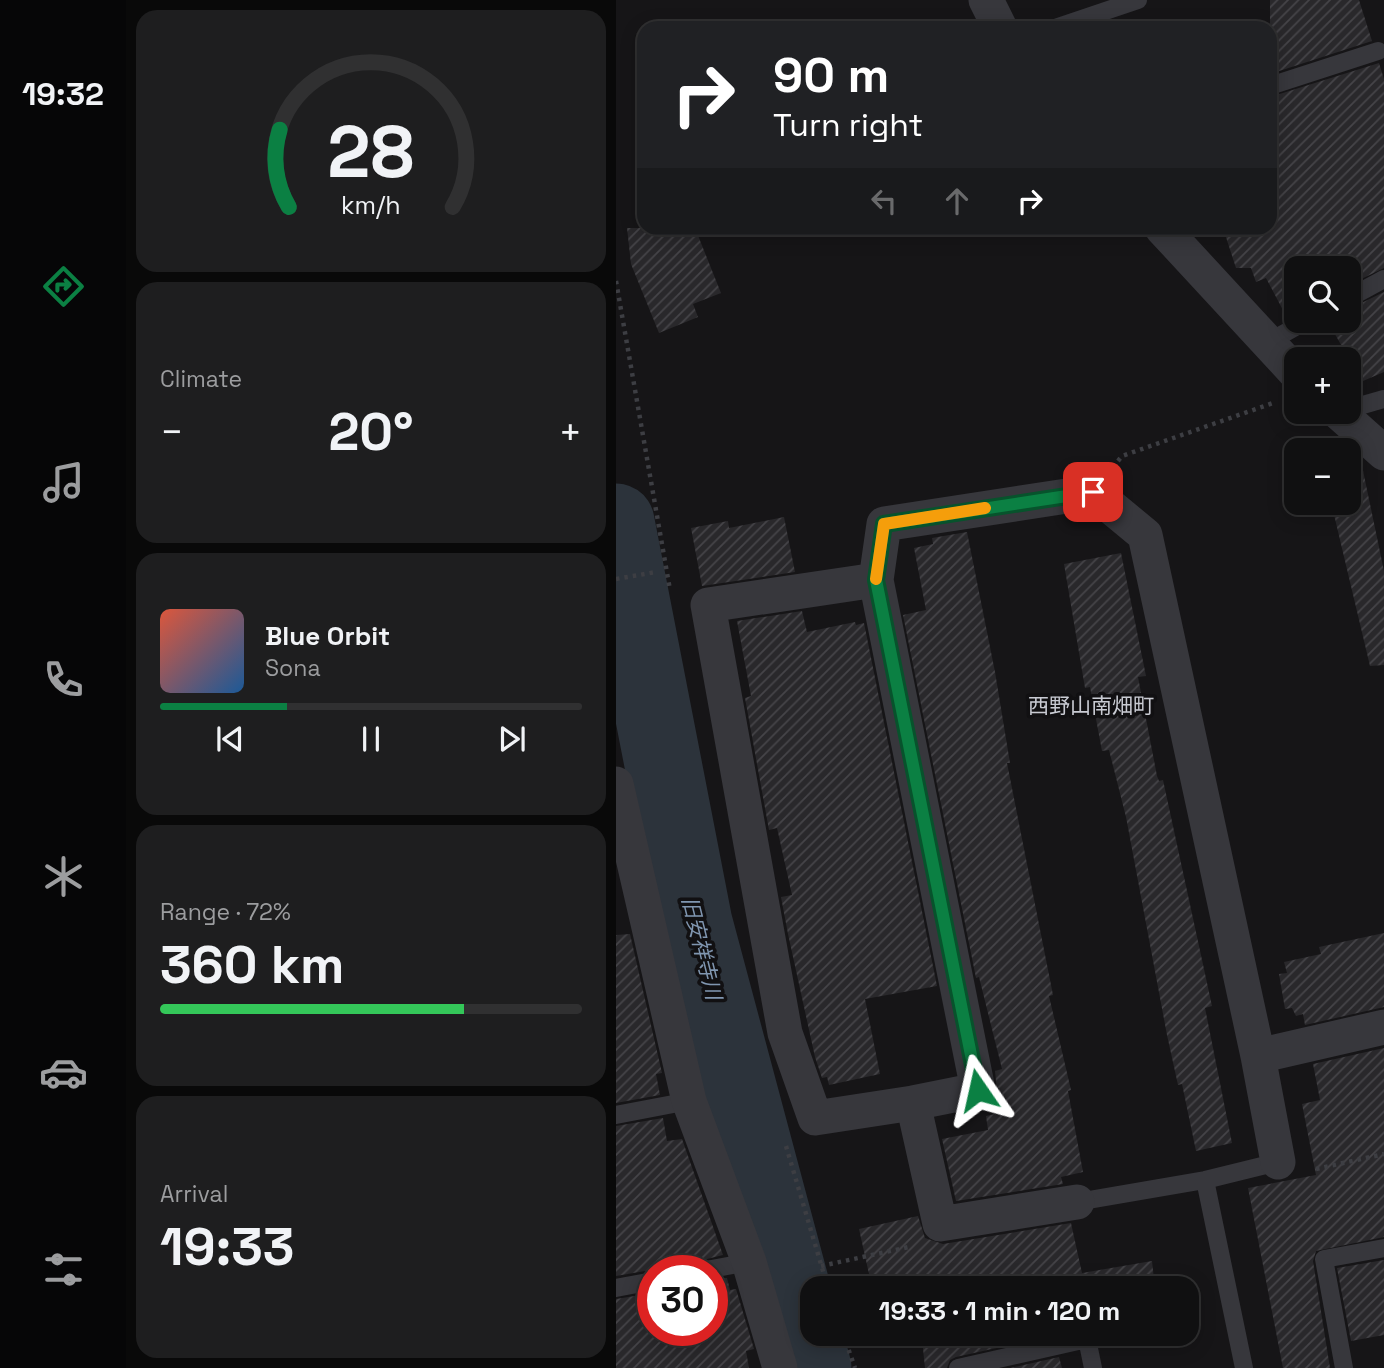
<!DOCTYPE html>
<html lang="en">
<head>
<meta charset="utf-8">
<style>
  body { margin:0; font-family:"Space Grotesk","Noto Sans JP",sans-serif; background:#1e1e1f; color:#f1f3f6; height:100vh; display:flex; flex-direction:column; font-size:26px; white-space:nowrap }
  * { box-sizing:border-box; margin:0 }
  p { font-size:23px; color:#9c9d9f }
  .icon { flex:none; width:38px; height:38px; fill:none; stroke:currentColor; stroke-width:2; stroke-linecap:round; stroke-linejoin:round }
  .map { position:relative; flex:1; overflow:hidden }
  .drawer { display:flex; flex-direction:column; gap:10px; padding:10px; background:#090909; width:490px }
  .drawer>* { flex:none }
  .hud { position:absolute; left:21px; top:21px; width:640px; height:214px; border-radius:21px; box-shadow:0 4px 18px #0003,0 0 0 2px #303031; background:#202124; color:#fff; overflow:hidden }
  .controls { position:absolute; left:668px; top:256px; display:grid; gap:14px }
  .controls a { display:grid; place-items:center; width:77px; height:77px; border-radius:14px; background:#101011; box-shadow:0 4px 18px #0003,0 0 0 2px #303031; font-size:35px }
  .speed { position:absolute; left:21px; top:1255px; display:flex; gap:14px; font-size:35px; font-weight:700; text-align:center }
  .speed>* { display:grid; place-content:center; width:91px; height:91px; border-radius:50%; background:#101011; box-shadow:0 4px 18px #0003,0 0 0 2px #303031; line-height:1 }
  .speed .limit { border:10px solid #d22; background:#fff; color:#111 }
  .pin { position:absolute; display:grid; place-items:center; width:60px; height:60px; color:#fff; margin:-30px; border-radius:14px; box-shadow:0 4px 10px #0006 }
  .me { position:absolute; width:77px; margin:-38px; rotate:349deg; stroke-linejoin:round; filter:drop-shadow(0 0 5px #0008) }
  .turn { display:flex; align-items:center; gap:24px; height:147px; padding:0 21px; font-size:32px }
  .turn .icon { width:91px; height:91px; stroke-width:2.5 }
  .turn b { display:block; font-size:49px; line-height:60px }
  .lanes { display:flex; align-items:center; height:66px; padding:0 21px; background:#0003; justify-content:center; gap:35px; direction:ltr }
  .lanes .off { opacity:.35 }
  .big { font-size:52px; font-weight:700; line-height:1.1 }
  .drawer .widget { flex:1; display:flex; flex-direction:column; justify-content:center; gap:10px; min-width:0; padding:0 24px; border-radius:21px; background:#1e1e1f }
  .drawer .dial { align-items:center; gap:0 }
  .dial svg { height:182px; overflow:visible; fill:none; stroke:#303031; stroke-width:7; stroke-linecap:round; text-anchor:middle }
  .dial text { fill:#f1f3f6; stroke:none }
  .song { display:flex; align-items:center; gap:21px }
  .cover { width:84px; height:84px; border-radius:10px; background:linear-gradient(135deg,hsl(10 70% 55%),hsl(210 70% 35%)) }
  .played { height:7px; border-radius:4px; background:linear-gradient(90deg,#0b8043 30%,#303031 30%) }
  .keys { display:flex; justify-content:space-around; direction:ltr }
  .heat { display:flex; justify-content:space-between; align-items:center; font-size:38px; direction:ltr }
  .charge { height:10px; border-radius:5px; background:linear-gradient(90deg,#34c759 72%,#303031 0) }
  .trip { position:absolute; left:184px; top:1276px; width:399px; height:70px; border-radius:21px; background:#101011; box-shadow:0 4px 18px #0003,0 0 0 2px #303031; font-weight:700; line-height:70px; text-align:center }
  main { display:flex; flex:1; min-height:0 }
  .tab-bar { display:flex; flex-direction:column; width:126px; justify-content:space-around; align-items:center; background:#060607; color:#9c9d9f }
  .tab-bar .icon { width:49px; height:49px }
  .tab-bar .current { color:#0b8043 }
  .tab-bar b { font-size:32px; color:#f1f3f6 }
  .map>svg:first-child { display:block }
</style>
</head>
<body>
<main>
<nav class="tab-bar">
<b>19:32</b>
<svg class="icon current" aria-label="directions" viewBox="0 0 24 24"><path d="M12 3l9 9-9 9-9-9zM9 14v-3h6M13 9l2 2-2 2"/></svg>
<svg class="icon" aria-label="music" viewBox="0 0 24 24"><path d="M9 18V5l10-2v13"/><circle cx="6" cy="18" r="3"/><circle cx="16" cy="16" r="3"/></svg>
<svg class="icon" aria-label="phone" viewBox="0 0 24 24"><path d="M5 4h4l2 5-3 2q2 4 5 5l2-3 5 2v4C11 20 4 13 5 4z"/></svg>
<svg class="icon" aria-label="climate" viewBox="0 0 24 24"><path d="M12 3v18M4 7l16 10M4 17L20 7"/></svg>
<svg class="icon" aria-label="car" viewBox="0 0 24 24"><path d="M5 17H2v-5l4-1 3-4h7l3 4 3 1v5h-3M9 17h6M6 11h13"/><circle cx="7" cy="17" r="2"/><circle cx="17" cy="17" r="2"/></svg>
<svg class="icon" aria-label="filters" viewBox="0 0 24 24"><path d="M4 7h16M4 17h16"/><circle cx="9" cy="7" r="2"/><circle cx="15" cy="17" r="2"/></svg>
</nav>
<section class="drawer">
<div class="widget dial"><svg viewBox="0 0 100 80">
<path d="M14 69A42 42 0 1 1 86 69"/>
<path d="M14 69A42 42 0 0 1 10 35" stroke="#0b8043"/>
<text x="50" y="56" font-size="32" font-weight="700">28</text>
<text x="50" y="72" font-size="11">km/h</text>
</svg></div>
<div class="widget"><p>Climate</p>
<div class="heat"><a>−</a><b class="big">20°</b><a>+</a></div>
</div>
<div class="widget">
<div class="song"><i class="cover"></i><div><b>Blue Orbit</b><p>Sona</p></div></div>
<div class="played"></div>
<div class="keys"><svg class="icon" aria-label="previous" viewBox="0 0 24 24"><path d="M18 5L8 12l10 7zM5 5v14"/></svg><svg class="icon" aria-label="pause" viewBox="0 0 24 24"><path d="M8 5v14M16 5v14"/></svg><svg class="icon" aria-label="next" viewBox="0 0 24 24"><path d="M6 5l10 7-10 7zM19 5v14"/></svg></div>
</div>
<div class="widget"><p>Range · 72%</p><b class="big">360 km</b><div class="charge"></div></div>
<div class="widget"><p>Arrival</p><b class="big">19:33</b></div>
</section>
<div class="map">
<svg width="768" height="1368" viewBox="0 0 768 1368">
  <defs>
    <pattern id="building-hatch" width="6" height="6" patternUnits="userSpaceOnUse" patternTransform="scale(1.75)"><rect width="6" height="6" fill="#29282b"/><path d="M-1 1l2-2M0 6l6-6M5 7l2-2" fill="none" stroke="#454448"/></pattern>
  </defs>
  <rect width="100%" height="100%" fill="#161517"/>
  <g fill="none" stroke-linecap="round" stroke-linejoin="round">
    <path stroke="#2c333b" stroke-width="77" d="M0 522 78 923 197 1368"/>
  </g>
  <path fill="url(#building-hatch)" d="M654 0H743L756 41 654 74Z
    M763 63 768 79V268L733 285V268H681V311L670 316 650 278 640 282 635 268H620L607 228H654V97Z
    M11 228H79L105 293 77 304 82 317 43 333 15 264Z
    M768 292V372L733 387V359L711 320H733V309Z
    M745 461 768 571V665L754 666 715 502H733V464Z
    M168 517 179 572 86 586 75 528 112 521 113 528Z
    M351 532 379 672 394 763H391L437 995 433 996 455 1090 452 1091 467 1172 445 1177 447 1184 340 1201 326 1139 372 1130 370 1116 383 1113 379 1071 386 1069 363 977 360 978 287 615 310 610 298 548 317 544 316 538Z
    M505 553 530 676 522 677 541 776 543 781 547 780 596 1006 589 1008 616 1143 580 1151 566 1084 562 1085 551 1035 510 817 493 750 486 751 474 687 469 688 448 564Z
    M186 611 191 632 239 622 240 625 248 623 321 986 249 999 264 1074 213 1085 211 1077 206 1078 199 1057 172 934 165 897 176 895 161 828 153 830 129 698 135 696 121 621Z
    M768 933V1007L689 1025 687 1014 680 1016 676 1008 669 1009 663 974 671 973 668 962 705 954 703 947Z
    M14 934 46 1073 40 1074 44 1095 0 1103V935Z
    M768 1048V1237L700 1251 697 1261 714 1368H667L632 1188 700 1175 686 1104 704 1100 697 1064Z
    M47 1118 51 1141 66 1139 107 1255 83 1261 79 1270H35L0 1276V1126Z
    M302 1216 309 1238 327 1244 455 1223 466 1273 536 1261 539 1288H227L225 1279 253 1274 243 1229Z
    M768 1260V1335L735 1341 721 1268Z
    M111 1278 114 1290 120 1289 138 1349 130 1351 133 1368H0V1299L37 1293V1330H96V1280Z
    M296 1334H439V1335L340 1357 334 1360 331 1368H309L306 1339 298 1341Z
    M443 1357 446 1368H394Z"/>
  <g fill="none" stroke-linecap="round" stroke-linejoin="round">
    <path stroke="#3d3e43" stroke-width="4.5" stroke-dasharray="3.5 5" stroke-linecap="butt" d="M0 281 54 590
      M502 461 506 456 657 403
      M0 579 40 572
      M170 1146 212 1288
      M700 1169 768 1154
      M205 1266 293 1247
      M227 1334 239 1368"/>
    <path stroke="#37373c" stroke-width="18" d="M439 28 522 0
      M654 86 762 51
      M733 298 768 279
      M651 343 692 320
      M733 409 768 399
      M0 1115 73 1101
      M589 1180 628 1368
      M461 1202 589 1180 662 1162
      M90 1270 133 1262
      M0 1288 37 1281
      M342 1368 471 1339 477 1368
      M728 1368 708 1259 768 1248"/>
    <path stroke="#37373c" stroke-width="35" d="M370 0 384 28
      M546 228 681 374
      M721 411 768 453
      M260 580 92 605 169 1033 199 1118 297 1103
      M0 784 73 1101 133 1262 164 1368
      M642 1056 768 1027
      M461 1202 324 1224 297 1103 362 1090 260 580 268 524 477 492 529 535 642 1056 662 1162"/>
  </g>
  <g fill="none" stroke-linecap="round" stroke-linejoin="round">
    <g stroke="#07532c" stroke-width="18">
      <path id="route" d="M362 1090 260 580 268 524 477 492"/>
    </g>
    <use href="#route" stroke="#0b8043" stroke-width="12"/>
    <path stroke="#f59e0b" stroke-width="12" d="M260 579 268 524 369 508"/>
  </g>
  <g text-anchor="middle" dominant-baseline="central" stroke-width="7" stroke-linejoin="round" paint-order="stroke">
    <g font-size="21" fill="#c9cbd3" stroke="#111012">
      <text x="475" y="705">西野山南畑町</text>
    </g>
    <g font-size="21" font-style="italic" fill="#8096b0" stroke="#111012">
      <text transform="translate(86 948) rotate(76)">旧安祥寺川</text>
    </g>
  </g>
</svg>
<div class="controls">
<a><svg class="icon" aria-label="search" viewBox="0 0 24 24"><circle cx="10" cy="10" r="6"/><path d="M15 15l6 6"/></svg></a>
<a>+</a>
<a>−</a>
</div>
<div class="speed"><div class="limit">30</div></div>
<div class="pin" style="left:477px;top:492px;background:#d93025"><svg class="icon" aria-label="arrive" viewBox="0 0 24 24"><path d="M6 21V4h12l-3 4 3 4H6"/></svg></div>
<svg class="me" style="left:362px;top:1090px" viewBox="-20 -20 40 40"><path d="M0-17L14 15 0 8-14 15z" fill="#0b8043" stroke="#fff" stroke-width="4"/></svg>
<div class="trip">19:33 · 1 min · 120 m</div>
<div class="hud">
<div class="turn"><svg class="icon" aria-label="right" viewBox="0 0 24 24"><path d="M7 20v-9h11M14 6l5 5-5 5"/></svg><div><b>90 m</b>Turn right</div></div>
<div class="lanes"><svg class="icon off" aria-label="left" viewBox="0 0 24 24"><path d="M17 20v-9H6M10 6l-5 5 5 5"/></svg><svg class="icon off" aria-label="ahead" viewBox="0 0 24 24"><path d="M12 20V5M6 11l6-6 6 6"/></svg><svg class="icon" aria-label="right" viewBox="0 0 24 24"><path d="M7 20v-9h11M14 6l5 5-5 5"/></svg></div>
</div>
</div>
</main>
</body>
</html>
